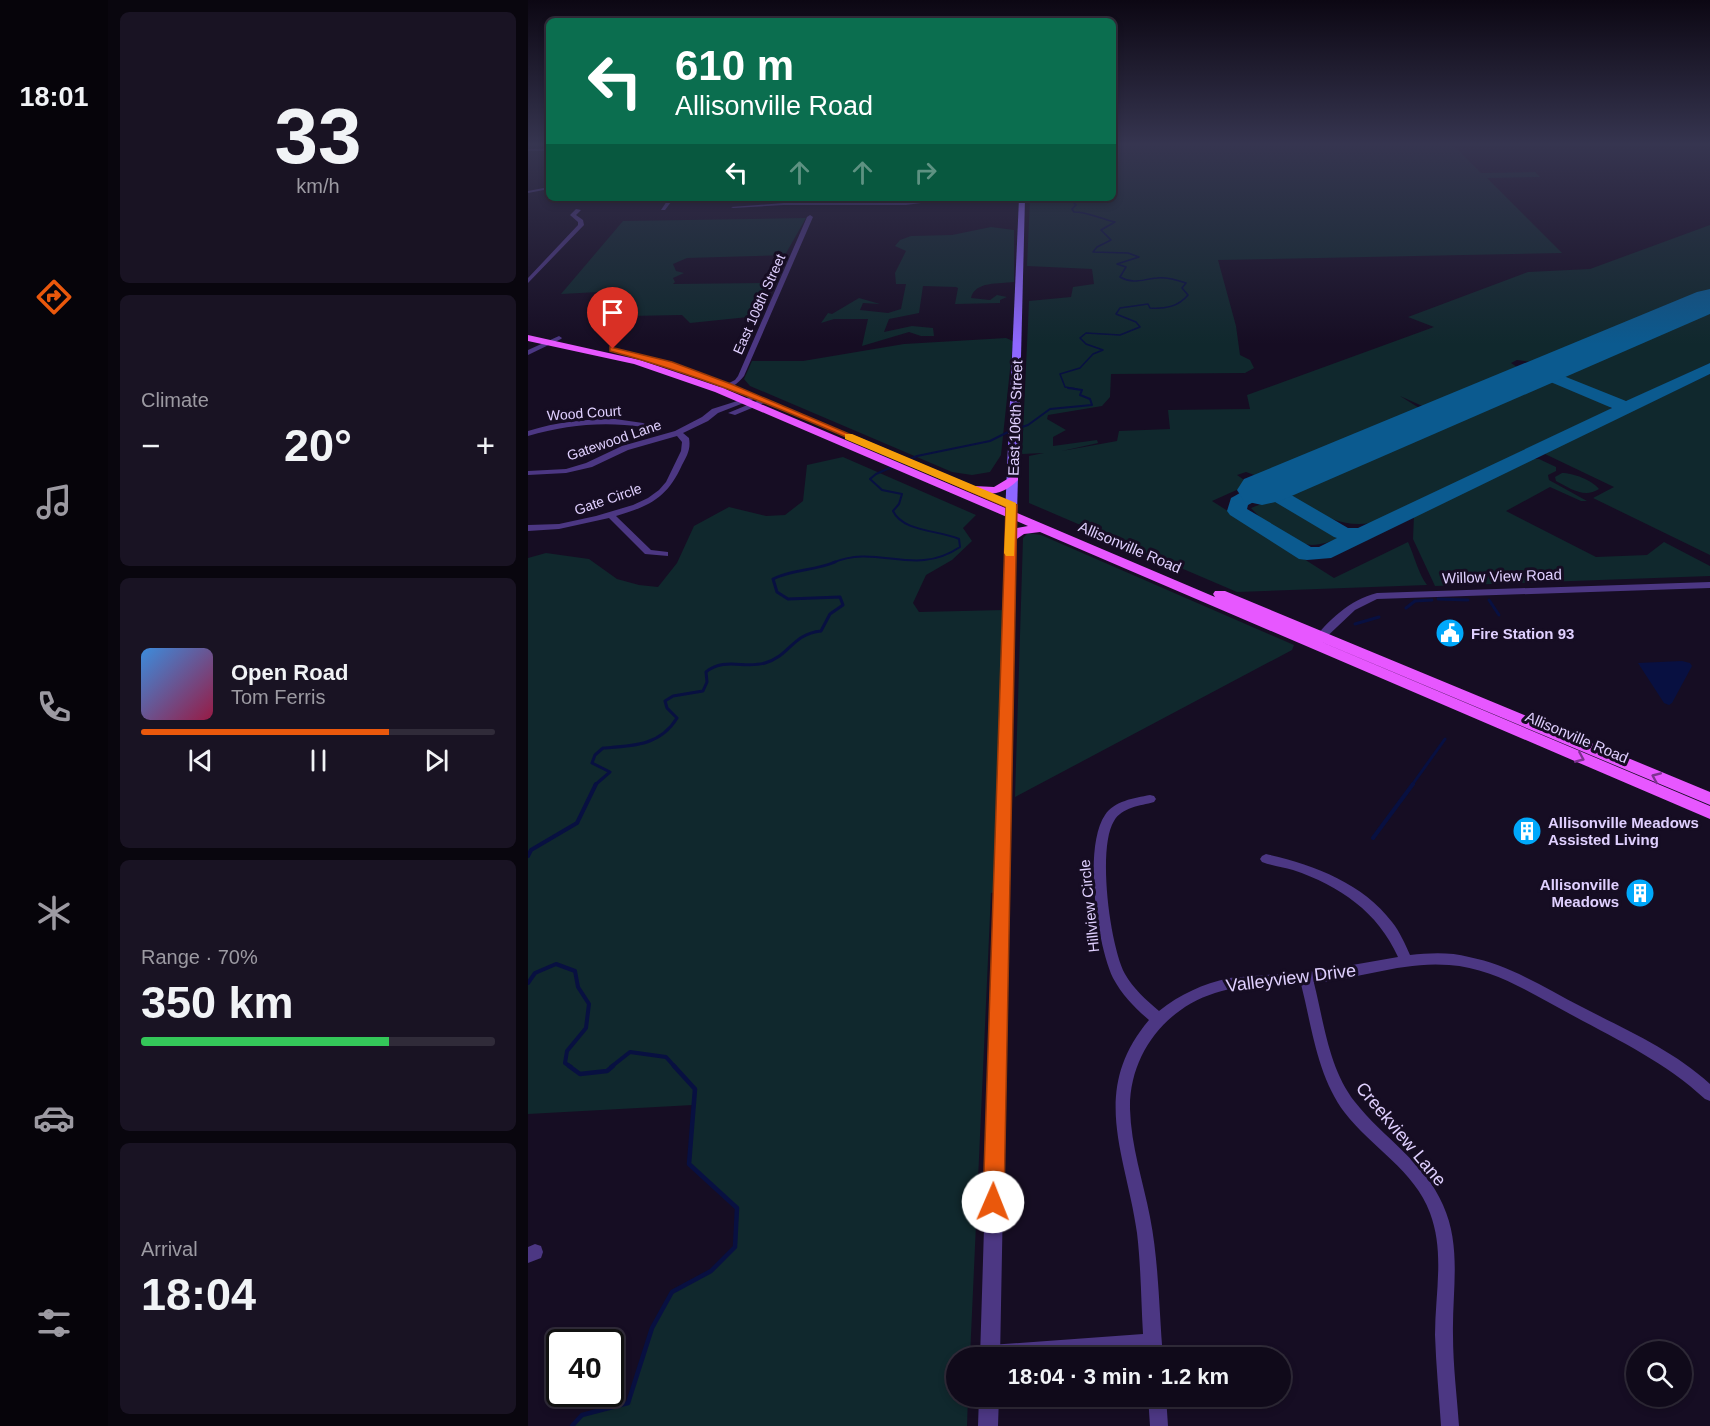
<!DOCTYPE html>
<html lang="en">
<head>
<meta charset="utf-8">
<style>
  body { margin:0; font-family:Arial,sans-serif; background:#191323; color:#f1f3f6; height:100vh; display:flex; flex-direction:column; font-size:22px; white-space:nowrap }
  * { box-sizing:border-box; margin:0 }
  p { font-size:20px; color:#9c9aa2 }
  .icon { flex:none; width:33px; height:33px; fill:none; stroke:currentColor; stroke-width:2; stroke-linecap:round; stroke-linejoin:round }
  .map { position:relative; flex:1; overflow:hidden }
  .panel { display:flex; flex-direction:column; gap:12px; padding:12px; background:#09060e; width:420px }
  .panel>* { flex:none }
  .top-card { position:absolute; left:18px; top:18px; width:570px; height:183px; border-radius:9px; box-shadow:0 3px 9px #0003,0 0 0 2px #302b39; background:#0b6e4f; color:#fff; overflow:hidden }
  .controls { position:absolute; left:1098px; top:1341px; display:grid; gap:12px }
  .controls a { display:grid; place-items:center; width:66px; height:66px; border-radius:50%; background:#100a1a; box-shadow:0 3px 9px #0003,0 0 0 2px #302b39; font-size:30px }
  .speed { position:absolute; left:18px; top:1329px; display:flex; gap:12px; font-size:30px; font-weight:700; text-align:center }
  .speed>* { display:grid; place-content:center; width:78px; height:78px; border-radius:50%; background:#100a1a; box-shadow:0 3px 9px #0003,0 0 0 2px #302b39; line-height:1 }
  .speed .limit { border:3px solid #111; border-radius:9px; background:#fff; color:#111 }
  .pin { position:absolute; display:grid; place-items:center; width:51px; height:51px; color:#fff; margin:-62px -26px; border-radius:50% 50% 50% 0; rotate:-45deg; box-shadow:0 0 6px #0007 }
  .pin .icon { rotate:45deg }
  .me { position:absolute; width:66px; margin:-33px; rotate:1deg; stroke-linejoin:round; filter:drop-shadow(0 0 4px #0008) }
  .turn { display:flex; align-items:center; gap:21px; height:126px; padding:0 30px; font-size:27px }
  .turn .icon { width:78px; height:78px; stroke-width:2.5 }
  .turn b { display:block; font-size:42px; line-height:51px }
  .lanes { display:flex; align-items:center; height:57px; padding:0 30px; background:#0003; justify-content:center; gap:30px; direction:ltr }
  .lanes .off { opacity:.35 }
  .big { font-size:45px; font-weight:700; line-height:1.1 }
  .panel .tile { flex:1; display:flex; flex-direction:column; justify-content:center; gap:9px; min-width:0; padding:0 21px; border-radius:9px; background:#191323 }
  .panel .dial { align-items:center; gap:0 }
  .dial b { font-size:78px; line-height:1 }
  .song { display:flex; align-items:center; gap:18px }
  .cover { width:72px; height:72px; border-radius:9px; background:linear-gradient(135deg,hsl(210 70% 55%),hsl(340 70% 35%)) }
  .played { height:6px; border-radius:3px; background:linear-gradient(90deg,#ea580c 70%,#302b39 70%) }
  .keys { display:flex; justify-content:space-around; direction:ltr }
  .heat { display:flex; justify-content:space-between; align-items:center; font-size:33px; direction:ltr }
  .charge { height:9px; border-radius:4px; background:linear-gradient(90deg,#34c759 70%,#302b39 0) }
  .trip { position:absolute; left:418px; top:1347px; width:345px; height:60px; border-radius:30px; background:#100a1a; box-shadow:0 3px 9px #0003,0 0 0 2px #302b39; font-weight:700; line-height:60px; text-align:center }
  main { display:flex; flex:1; min-height:0 }
  .tabs { display:flex; flex-direction:column; width:108px; justify-content:space-around; align-items:center; background:#06040a; color:#9c9aa2 }
  .tabs .icon { width:42px; height:42px }
  .tabs .current { color:#ea580c }
  .tabs b { font-size:27px; color:#f1f3f6 }
  .map>svg:first-child { display:block }
</style>
</head>
<body>
<main>
<nav class="tabs">
<b>18:01</b>
<svg class="icon current" aria-label="directions" viewBox="0 0 24 24"><path d="M12 3l9 9-9 9-9-9zM9 14v-3h6M13 9l2 2-2 2"/></svg>
<svg class="icon" aria-label="music" viewBox="0 0 24 24"><path d="M9 18V5l10-2v13"/><circle cx="6" cy="18" r="3"/><circle cx="16" cy="16" r="3"/></svg>
<svg class="icon" aria-label="phone" viewBox="0 0 24 24"><path d="M5 4h4l2 5-3 2q2 4 5 5l2-3 5 2v4C11 20 4 13 5 4z"/></svg>
<svg class="icon" aria-label="climate" viewBox="0 0 24 24"><path d="M12 3v18M4 7l16 10M4 17L20 7"/></svg>
<svg class="icon" aria-label="car" viewBox="0 0 24 24"><path d="M5 17H2v-5l4-1 3-4h7l3 4 3 1v5h-3M9 17h6M6 11h13"/><circle cx="7" cy="17" r="2"/><circle cx="17" cy="17" r="2"/></svg>
<svg class="icon" aria-label="filters" viewBox="0 0 24 24"><path d="M4 7h16M4 17h16"/><circle cx="9" cy="7" r="2"/><circle cx="15" cy="17" r="2"/></svg>
</nav>
<section class="panel">
<div class="tile dial"><b>33</b><p>km/h</p></div>
<div class="tile"><p>Climate</p>
<div class="heat"><a>−</a><b class="big">20°</b><a>+</a></div>
</div>
<div class="tile">
<div class="song"><i class="cover"></i><div><b>Open Road</b><p>Tom Ferris</p></div></div>
<div class="played"></div>
<div class="keys"><svg class="icon" aria-label="previous" viewBox="0 0 24 24"><path d="M18 5L8 12l10 7zM5 5v14"/></svg><svg class="icon" aria-label="pause" viewBox="0 0 24 24"><path d="M8 5v14M16 5v14"/></svg><svg class="icon" aria-label="next" viewBox="0 0 24 24"><path d="M6 5l10 7-10 7zM19 5v14"/></svg></div>
</div>
<div class="tile"><p>Range · 70%</p><b class="big">350 km</b><div class="charge"></div></div>
<div class="tile"><p>Arrival</p><b class="big">18:04</b></div>
</section>
<div class="map">
<svg width="1182" height="1426" viewBox="0 0 1182 1426">
  <rect width="100%" height="100%" fill="#160d23"/>
  <path fill="#10282d" d="M585 144H924L953 173 1007 172 1012 177 959 178 1034 253 690 260 708 326 712 355 722 360 726 368 717 373 583 374 582 397 574 406 520 415 519 419 538 430 525 437V446L569 440 570 443 534 451 589 441 591 431 642 429 640 410 722 409 719 395 906 327 880 317 1000 272 1062 269 1182 225V291L1010 363 989 360 983 363 989 367 990 372 901 409 872 396 896 411 742 476H729L718 472 709 475 722 484 684 501 806 578 880 542C886 555 891 575 899 585L709 592 501 503V456L516 453 494 454 501 301 543 297 545 287 566 284 564 269 499 266 502 198H585Z
    M278 218 257 255 159 258 145 264 148 271 156 273 145 278 147 282 145 284 241 283 245 286 230 316 162 323 154 315 101 316 82 324V320L99 295 98 293 89 291 33 294 95 221Z
    M463 227 486 230V282C471 284 447 281 443 298L462 300 469 295 479 297 472 300V303L427 304 430 288 428 287 395 286 391 313 361 319 356 332 384 326 405 328 406 336H393L381 332 334 346 340 319H306L293 323 300 313 304 314 331 298 352 304 335 303 332 310 360 313 373 309 378 284H368L367 273 378 251 367 246 372 240 383 236 424 235Z
    M1182 309V363L1100 401 1086 400 1034 377 1035 373Z
    M478 338 485 341 473 455 462 472 444 475 424 472 222 386 216 379 224 361H275L376 344Z
    M1182 374V555L1065 498 1086 487 1017 454 1018 452Z
    M1013 382 1031 383 1080 403 1083 409 843 523C813 528 792 514 766 500L764 496 766 489Z
    M315 457 448 515 435 528 444 541 424 560 398 575 385 603 391 612 476 610 468 892 463 893 442 1357 429 1358V1396L440 1397 439 1426H44L54 1415 100 1403 124 1328 144 1292 183 1271 207 1247 209 1208 161 1164 165 1105 0 1114V558L18 553 61 559 89 579 111 585 130 587 149 563 166 526 201 507 238 516 257 515 275 501 279 465Z
    M1002 459H1011L1028 467V471L1020 475 1021 480 1059 501H1053L1022 487 978 511 1068 557 1119 555 1136 542 1182 566V576L907 586 885 539 886 515Z
    M1034 473C1045 473 1064 480 1071 489 1056 499 1042 488 1028 481L1027 477Z
    M746 499 812 538C804 541 793 545 784 545 764 545 736 523 723 508Z
    M500 533 513 535 766 645 764 650 487 797 495 538Z"/>
  <path fill="#081041" d="M1154 661 1162 663 1164 666 1144 703 1141 705 1136 703 1110 663Z"/>
  <g fill="none" stroke-linecap="round" stroke-linejoin="round">
    <path stroke="#081041" stroke-width="1.5" d="M547 198 545 202 548 205 544 209 546 212C561 212 572 219 587 222L573 230 583 240 569 247 565 252 600 253 611 257 589 264 598 267 592 277C606 285 615 279 629 278 639 277 649 280 658 283L654 288 660 295C650 307 637 309 622 308L620 304 592 308 588 314 608 322 612 327 592 335 558 333 552 338 558 344 575 350 565 354 552 368 532 374 537 387 549 389"/>
    <path stroke="#081041" stroke-width="2" d="M488 429 500 425 522 409 564 405 562 399 552 395 554 390 540 388
      M304 563C350 543 386 578 432 547L431 539C411 530 375 532 365 511L371 504 374 494 354 490 342 479 348 474 389 456 462 441 482 431"/>
    <path stroke="#081041" stroke-width="3" d="M910 599 940 600
      M961 600 971 615
      M878 608 887 601 904 600
      M827 624 851 617
      M67 785 82 772 64 763 67 755 75 748C104 746 132 746 149 718L139 708 137 701 145 696 175 691 179 682 178 672C196 657 217 669 237 663 262 656 264 634 293 631L302 614 315 605 312 597 260 599 249 592 245 579C264 569 287 571 307 562
      M884 785 917 739"/>
    <path stroke="#081041" stroke-width="4" d="M845 838 885 784
      M0 856 3 850 49 823 68 784
      M0 983 7 973 28 964 47 971 50 987 61 1004 58 1028 39 1051 37 1063 43 1067
      M83 1067 102 1052 138 1057 147 1067"/>
    <path stroke="#081041" stroke-width="4.5" d="M41 1066 52 1074 79 1071 85 1066
      M44 1426 54 1415 100 1403 124 1328 144 1292 183 1271 207 1247 209 1208 161 1164 167 1089 146 1066"/>
    <path fill="#0b5a8f" fill-rule="evenodd" d="M1182 363V374L803 558 779 560 771 559 702 515 699 511 703 498C716 491 731 481 746 485L820 528H830L1084 408 1006 375 1004 372 1006 369H1018L1098 401ZM737 496 806 537 809 538 791 547H783L719 509 720 505Z"/>
    <path fill="#0b5a8f" fill-rule="evenodd" d="M1182 289V314L752 501 734 505 716 501 709 490 716 479 1169 292Z"/>
    <path fill="#4c3783" fill-rule="evenodd" d="M0 149H21V151H0Z
      M21 187V189L0 193V191Z
      M141 198H146L137 210H133Z
      M416 198H430L378 205H256L205 208 203 207 256 203H378Z
      M48 209 53 210 48 215 55 220 56 225 0 283V278L50 225V222L42 215Z
      M282 215 285 217 216 376C210 384 199 392 189 391V389L207 380 210 376 279 217Z
      M31 336 34 338 33 339 0 355V350Z
      M225 396 231 397 190 413 180 421 155 433 161 438C163 449 159 456 154 465 139 498 122 506 88 516L123 550 140 552V556L117 554 81 518 31 529 0 531V525L31 524 68 516 105 505 120 498 131 490 138 482 153 451 154 442 149 436 100 450 64 467 38 473 0 475V471L38 469 58 463 94 446 147 431 174 417 184 409Z
      M234 399 241 401 207 415 200 413Z
      M87 419 115 423 119 425 115 427C75 421 38 425 0 436V431C28 422 58 419 87 419Z
      M1182 582V588L849 599 827 610 791 644H785L783 642C801 620 821 600 849 593Z
      M622 795 626 796 628 799 626 802C612 806 594 807 586 821 569 848 582 946 597 974 605 988 618 1000 631 1011 652 994 675 984 701 978L790 971 870 957C850 912 812 886 765 870 755 867 744 866 734 862L732 859 734 856 738 854C784 864 835 883 864 922 872 932 877 944 882 955 902 953 922 952 941 957 982 965 1017 988 1054 1007 1098 1030 1145 1050 1182 1084V1101L1177 1099C1137 1062 1090 1040 1042 1014 1004 994 966 968 921 965 875 961 831 979 786 983 796 1023 801 1069 827 1102 855 1138 897 1162 915 1205 934 1247 924 1291 925 1335 925 1366 929 1396 931 1426H913C911 1396 908 1365 907 1335 907 1294 917 1253 902 1213 887 1171 843 1147 817 1113 789 1076 784 1027 773 984 744 985 714 984 687 993 636 1009 601 1056 602 1109 603 1146 615 1181 622 1217 631 1263 631 1311 635 1358H617V1351L532 1358H455L453 1354 456 1348 462 1345 615 1334C613 1300 613 1267 609 1233 598 1154 561 1091 621 1020 607 1008 594 995 585 978 569 944 555 847 577 815 586 801 606 798 622 795Z
      M7 1244 13 1246 15 1252 13 1258 0 1263V1247Z
      M620 1396H638L640 1426H622Z"/>
    <path fill="#4c3783" fill-rule="evenodd" d="M483 512 488 515 472 1358H452L478 515Z
      M451 1396H471L470 1426H450Z"/>
    <path fill="#8e67ff" fill-rule="evenodd" d="M491 198H497L489 515 483 519 477 515Z"/>
    <path fill="#e757ff" fill-rule="evenodd" d="M0 335 112 360 195 388 687 597 685 594 687 591H697L1182 792V805L784 638 1182 806V819L512 532 496 534 486 541H478V535L489 528 500 526 187 392 106 364 0 341Z
      M486 475 490 476V480C475 495 462 496 442 491L440 489 446 486 466 487Z"/>
  </g>
  <defs><path id="oneway-chevron" d="M-2-3.5L2.5 0L-2 3.5" fill="none" stroke-width="1.6" stroke-linecap="round" stroke-linejoin="round" transform="scale(1.5)"/></defs>
  <g stroke="#7e3291">
    <use href="#oneway-chevron" transform="translate(1052 758) rotate(23)"/>
    <use href="#oneway-chevron" transform="translate(1128 777) rotate(-157)"/>
  </g>
  <linearGradient id="sky" x2="0" y2="1"><stop stop-color="#0c0713"/><stop offset="0.42" stop-color="#363550"/><stop offset="1" stop-color="#363550" stop-opacity="0"/></linearGradient>
  <rect width="1182" height="344" fill="url(#sky)"/>
  <path fill="#ea580c" stroke="#983908" stroke-width="1.5" d="M82 347 144 362 203 384 489 505 476 1202 473 1209 465 1212 458 1209 455 1202 478 507C349 452 218 387 82 351Z"/>
  <path fill="#f59e0b" d="M317 434H324L488 503 486 556H478L476 553 478 507 317 439Z"/>
  <defs>
    <g id="civic-disc" transform="scale(1.5)"><circle r="9.5" fill="#00a8fb" stroke="#160d23"/><path d="M-.6-6.5H3V-4.5H.6V-3L4-1V1h2V6H-6V1h2V-1L-.6-3ZM-1.2 2.5V6h2.4V2.5Z" fill="#fff"/></g>
    <g id="building-disc" transform="scale(1.5)"><circle r="9.5" fill="#00a8fb" stroke="#160d23"/><path d="M-4-6H4V6H1V3H-1V6H-4ZM-2.5-4.3h1.7v1.8h-1.7ZM.8-4.3h1.7v1.8H.8ZM-2.5-1h1.7V.8h-1.7ZM.8-1h1.7V.8H.8Z" fill="#fff"/></g>
  </defs>
  <g fill-rule="evenodd">
    <use href="#civic-disc" x="922" y="633"/>
    <use href="#building-disc" x="999" y="831"/>
    <use href="#building-disc" x="1112" y="893"/>
  </g>
  <g text-anchor="middle" dominant-baseline="central" stroke-width="6" stroke-linejoin="round" paint-order="stroke">
    <g font-size="14" fill="#e0d0ff" stroke="#160d23">
      <text transform="translate(231 304) rotate(-66)">East 108th Street</text>
      <text transform="translate(56 413) rotate(-4)">Wood Court</text>
      <text transform="translate(86 440) rotate(-19)">Gatewood Lane</text>
      <text transform="translate(80 499) rotate(-19)">Gate Circle</text>
    </g>
    <g font-size="15" fill="#e0d0ff" stroke="#160d23">
      <text transform="translate(487 418) rotate(-88)">East 106th Street</text>
      <text transform="translate(602 547) rotate(23)">Allisonville Road</text>
      <text transform="translate(974 576) rotate(-2)">Willow View Road</text>
      <text transform="translate(1049 737) rotate(23)">Allisonville Road</text>
      <text transform="translate(561 906) rotate(-96)">Hillview Circle</text>
    </g>
    <g font-size="15" font-weight="bold" fill="#e0d0ff" stroke="#160d23" text-anchor="start">
      <text x="943" y="633">Fire Station 93</text>
      <text x="1020" y="822">Allisonville Meadows<tspan x="1020" dy="17">Assisted Living</tspan></text>
      <text x="1091" y="884" text-anchor="end">Allisonville<tspan x="1091" dy="17">Meadows</tspan></text>
    </g>
    <g font-size="18" fill="#e0d0ff" stroke="#160d23">
      <text transform="translate(763 978) rotate(-7)">Valleyview Drive</text>
      <text transform="translate(873 1134) rotate(50)">Creekview Lane</text>
    </g>
  </g>
</svg>
<div class="controls">
<a><svg class="icon" aria-label="search" viewBox="0 0 24 24"><circle cx="10" cy="10" r="6"/><path d="M15 15l6 6"/></svg></a>
</div>
<div class="speed"><div class="limit">40</div></div>
<div class="pin" style="left:85px;top:349px;background:#d93025"><svg class="icon" aria-label="arrive" viewBox="0 0 24 24"><path d="M6 21V4h12l-3 4 3 4H6"/></svg></div>
<svg class="me" style="left:465px;top:1202px" viewBox="-20 -20 40 40"><circle r="19" fill="#fff"/><path d="M0-13L10 11 0 6-10 11z" fill="#ea580c"/></svg>
<div class="trip">18:04 · 3 min · 1.2 km</div>
<div class="top-card">
<div class="turn"><svg class="icon" aria-label="left" viewBox="0 0 24 24"><path d="M17 20v-9H6M10 6l-5 5 5 5"/></svg><div><b>610 m</b>Allisonville Road</div></div>
<div class="lanes"><svg class="icon" aria-label="left" viewBox="0 0 24 24"><path d="M17 20v-9H6M10 6l-5 5 5 5"/></svg><svg class="icon off" aria-label="ahead" viewBox="0 0 24 24"><path d="M12 20V5M6 11l6-6 6 6"/></svg><svg class="icon off" aria-label="ahead" viewBox="0 0 24 24"><path d="M12 20V5M6 11l6-6 6 6"/></svg><svg class="icon off" aria-label="right" viewBox="0 0 24 24"><path d="M7 20v-9h11M14 6l5 5-5 5"/></svg></div>
</div>
</div>
</main>
</body>
</html>
